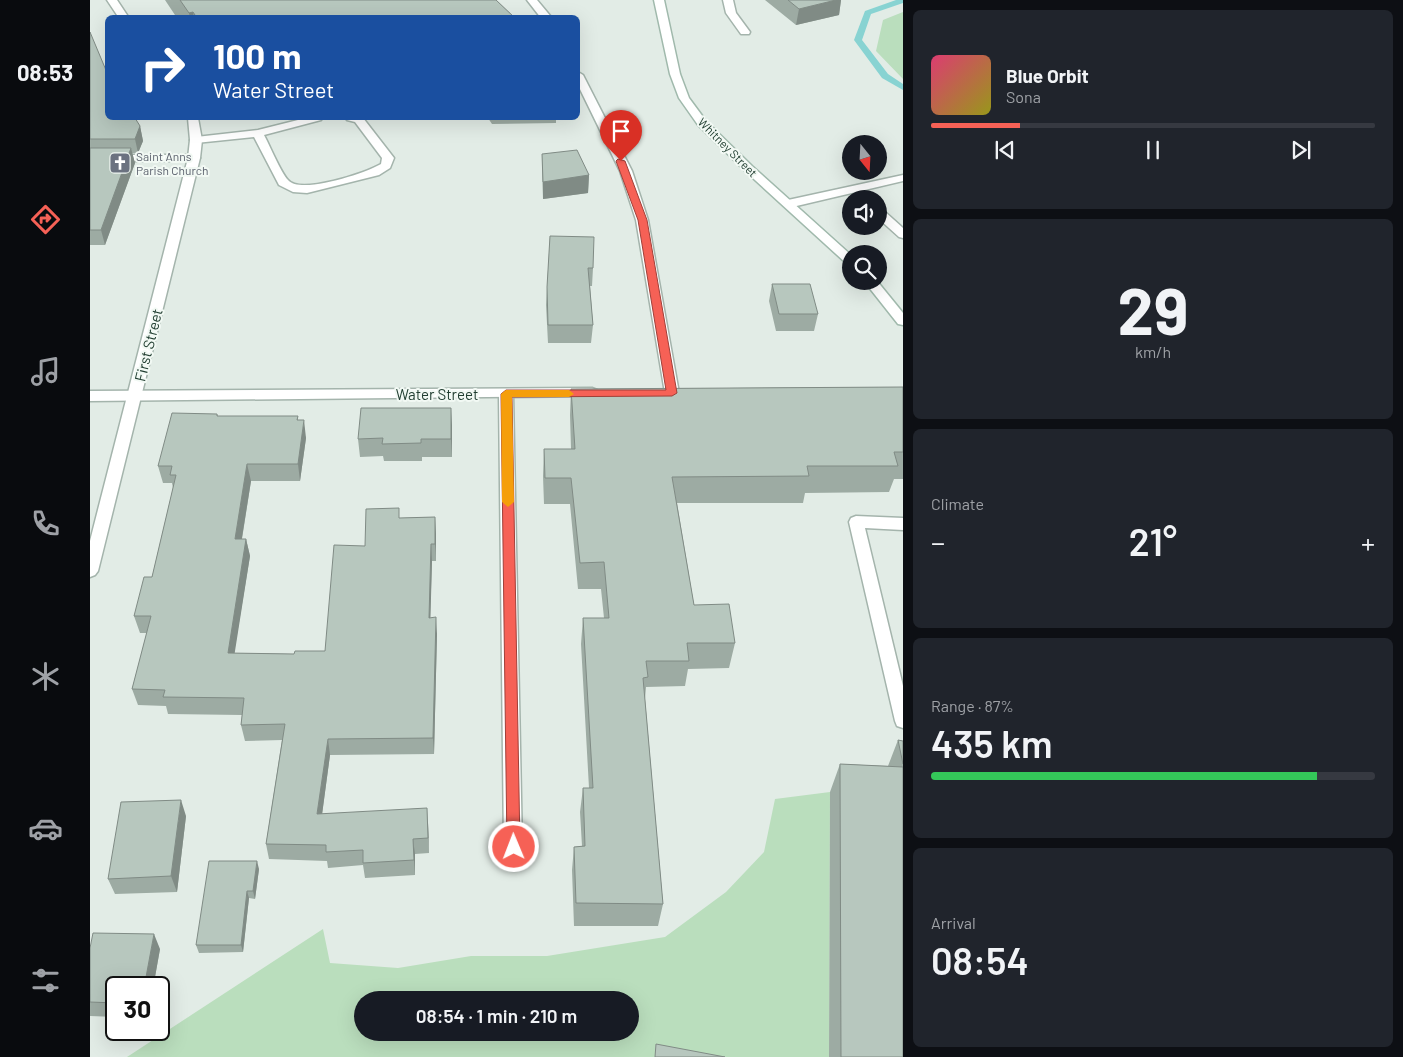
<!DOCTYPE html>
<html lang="en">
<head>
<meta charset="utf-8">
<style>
  body { margin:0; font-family:Barlow,sans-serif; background:#20242c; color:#f1f3f6; height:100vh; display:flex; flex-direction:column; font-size:19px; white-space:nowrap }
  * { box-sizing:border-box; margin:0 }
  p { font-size:16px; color:#9ea1a6 }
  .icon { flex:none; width:28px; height:28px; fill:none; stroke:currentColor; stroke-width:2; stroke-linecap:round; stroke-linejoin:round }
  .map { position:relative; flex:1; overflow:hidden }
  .panel { display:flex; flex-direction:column; gap:10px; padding:10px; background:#0d0f14; width:500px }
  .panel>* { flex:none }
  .top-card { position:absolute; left:15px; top:15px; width:475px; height:105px; border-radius:8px; box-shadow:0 5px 20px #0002; background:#1a4fa0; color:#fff; overflow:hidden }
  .needle { width:32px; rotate:162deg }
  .fabs { position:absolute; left:752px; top:135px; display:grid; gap:10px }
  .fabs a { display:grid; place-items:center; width:45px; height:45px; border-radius:50%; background:#171b24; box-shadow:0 5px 20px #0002; font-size:25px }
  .speed { position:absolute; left:15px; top:976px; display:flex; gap:10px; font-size:25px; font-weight:700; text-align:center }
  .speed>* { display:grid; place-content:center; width:65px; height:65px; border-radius:50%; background:#171b24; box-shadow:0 5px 20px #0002; line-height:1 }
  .speed .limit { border:2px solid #111; border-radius:8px; background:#fff; color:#111 }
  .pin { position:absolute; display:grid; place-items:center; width:42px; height:42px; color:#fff; margin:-51px -21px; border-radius:50% 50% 50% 0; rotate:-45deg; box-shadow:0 0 5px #0007 }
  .pin .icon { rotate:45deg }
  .me { position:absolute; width:55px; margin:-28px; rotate:359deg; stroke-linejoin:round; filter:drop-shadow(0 0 4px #0008) }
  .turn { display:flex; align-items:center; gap:18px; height:105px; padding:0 25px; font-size:22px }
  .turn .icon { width:65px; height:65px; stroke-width:2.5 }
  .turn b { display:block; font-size:35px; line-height:42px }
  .big { font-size:38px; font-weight:600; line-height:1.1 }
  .panel .tile { flex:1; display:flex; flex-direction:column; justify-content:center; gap:8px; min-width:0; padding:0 18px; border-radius:8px; background:#20242c }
  .panel .dial { align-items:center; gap:0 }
  .dial b { font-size:65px; line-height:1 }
  .song { display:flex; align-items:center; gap:15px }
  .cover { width:60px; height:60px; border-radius:8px; background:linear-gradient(135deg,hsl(340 70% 55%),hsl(60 70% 35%)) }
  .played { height:5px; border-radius:2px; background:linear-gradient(90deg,#f66156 20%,#363941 20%) }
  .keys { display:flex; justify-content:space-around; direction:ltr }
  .heat { display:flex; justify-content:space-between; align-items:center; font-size:28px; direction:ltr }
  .charge { height:8px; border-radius:4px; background:linear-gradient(90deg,#34c759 87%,#363941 0) }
  .trip { position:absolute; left:264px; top:991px; width:285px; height:50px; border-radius:25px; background:#171b24; box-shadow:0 5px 20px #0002; font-weight:600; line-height:50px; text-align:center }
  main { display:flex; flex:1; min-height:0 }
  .tab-bar { display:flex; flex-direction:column; width:90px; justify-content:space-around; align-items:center; background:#090b0e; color:#9ea1a6 }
  .tab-bar .icon { width:35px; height:35px }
  .tab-bar .active { color:#f66156 }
  .tab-bar b { font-size:22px; color:#f1f3f6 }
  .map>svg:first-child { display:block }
</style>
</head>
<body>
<main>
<nav class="tab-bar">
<b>08:53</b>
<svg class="icon active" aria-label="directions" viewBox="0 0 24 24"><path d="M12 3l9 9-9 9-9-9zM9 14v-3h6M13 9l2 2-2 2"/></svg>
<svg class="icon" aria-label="music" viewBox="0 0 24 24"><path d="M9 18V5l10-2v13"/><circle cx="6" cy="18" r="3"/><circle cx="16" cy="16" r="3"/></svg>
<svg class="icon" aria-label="phone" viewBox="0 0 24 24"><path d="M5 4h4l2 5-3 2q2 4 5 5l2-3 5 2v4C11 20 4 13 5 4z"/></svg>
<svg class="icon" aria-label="climate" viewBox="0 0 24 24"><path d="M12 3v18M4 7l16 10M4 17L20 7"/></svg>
<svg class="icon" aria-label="car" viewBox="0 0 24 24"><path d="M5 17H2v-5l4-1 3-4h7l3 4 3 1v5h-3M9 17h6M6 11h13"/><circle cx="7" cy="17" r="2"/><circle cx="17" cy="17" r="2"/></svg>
<svg class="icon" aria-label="filters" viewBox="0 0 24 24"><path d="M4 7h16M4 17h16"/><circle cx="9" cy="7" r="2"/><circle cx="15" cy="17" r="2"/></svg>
</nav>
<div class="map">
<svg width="813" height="1057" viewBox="0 0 813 1057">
  <rect width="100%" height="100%" fill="#e2ece6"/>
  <path fill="#badebd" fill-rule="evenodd" d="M813 12V79L786 51 793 20Z
    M740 792 739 1057H37L233 929 240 963 308 968 381 956H457L575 937 636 892 674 852 685 799ZM272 1000H540V1032H272Z"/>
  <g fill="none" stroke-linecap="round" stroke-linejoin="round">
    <path fill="#88d3d2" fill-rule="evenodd" d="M806 0H813V3L781 14 772 40 798 74 813 84V90L792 78 764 40 775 11Z"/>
    <g stroke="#a4b4ac" stroke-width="3">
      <path id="service" d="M633 0H643L646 13 660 32 659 34H651L636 13Z
        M216 118H232L231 120 174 135C180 146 190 171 198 180 210 195 276 173 291 164L292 158 265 122 257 120 256 118H273L304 158 300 168 289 175 217 193 203 192 189 185 164 137 106 143 100 140 106 137 168 130Z
        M0 155H104L110 158 104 161H0Z
        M813 175V181L698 208 692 204 698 200Z
        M789 210H793L813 228V238L809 237 789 219Z
        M766 516 813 518V530L775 528 813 686V728L807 726 805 721 759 522 761 518Z"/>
    </g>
    <g stroke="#a4b4ac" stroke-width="3">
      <path id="minor" d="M17 0H27L39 18H29Z
        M437 0H447L462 18H451Z
        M488 72 493 75 542 171 558 220 589 393 587 396H577L575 393 546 220 530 171 488 85Z
        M98 118H108L112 140 110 158 8 571 5 575 0 577V541L98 158 100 140Z
        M416 389 421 391 423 394 432 847 429 853 423 855 417 853 414 847 409 394 411 391Z"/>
    </g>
    <g stroke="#a4b4ac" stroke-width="3">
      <path id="tertiary" d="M502 388 507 390 509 393 507 396 0 401V391Z"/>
    </g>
    <g stroke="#a0b9ac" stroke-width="3">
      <path id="secondary" d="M564 0H574L590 74 599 98 616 121 662 166 761 255V265L757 264 654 170 608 125 589 98 580 74Z
        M774 281H787L813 313V325L808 324Z"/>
    </g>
    <use href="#service" fill="#fff" fill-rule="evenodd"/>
    <use href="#minor" fill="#fff" fill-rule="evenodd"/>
    <use href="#tertiary" fill="#fff" fill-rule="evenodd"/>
    <use href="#secondary" fill="#fff" fill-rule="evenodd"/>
  </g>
  <path fill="#9daba3" d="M75 0H406L425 18H87Z
    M675 0H751L749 15 706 25Z
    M0 32 18 118 50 126 53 141 48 153H42L45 163 15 245H0Z
    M398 118H466V123L402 124Z
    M452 154 499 175 498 193 453 199 452 171Z
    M460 236 503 268 502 286H500L503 325 501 343H458L456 305Z
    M682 284 728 314 724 331H686L679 301Z
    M813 387V479H804L799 492 715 493 713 503H587L604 605 645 643 639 668 598 669 595 686 556 687 555 699 573 904 568 926H484L482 870 484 847 492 846 490 812 493 788H499L491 644 493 618H514L511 589H488L480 504H454L453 476 454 449H481L480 415 481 389Z
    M127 414 128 416H208V420L216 438 210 481H161L152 539H156L160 556 144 653 204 654 235 651 275 546 310 518 345 517 346 561H342L340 618 347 634 344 754 240 755 232 814 338 823 339 853 325 854V875L275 878 273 865 238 868 237 861 179 859 176 844 192 740 155 741 151 725 152 715 78 714 76 706 48 705 42 689 57 633H50L44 616 62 577 83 488 82 483H73L68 466Z
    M362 425V457H332V461H294L293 456 270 457 268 439Z
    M808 740 813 741V1057H739L740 792 750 764 798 766Z
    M96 816 87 892 25 894 18 879Z
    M169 869 165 899 159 898 153 952 109 953 106 945Z
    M0 948 70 949 63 988H26V1017L0 1016Z"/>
  <path fill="#808b85" d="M746 0H751L749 15 706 25 709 9Z
    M103 12 104 18H100L99 13Z
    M50 126 53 141 48 153 45 139Z
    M41 148 45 163 15 245 11 230Z
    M499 175 498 193 453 199V182Z
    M361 408 362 425V457L361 439Z
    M214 420 216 438 210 481 208 464Z
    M157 464 161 481 149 556 145 539Z
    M345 517 346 534V561L345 544Z
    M156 539 160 556 142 670 138 653Z
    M341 544 342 561 340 634 339 618Z
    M346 617 347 634 344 754 343 738Z
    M238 739 240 755 230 830 227 814Z
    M91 800 96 816 87 892 81 876Z
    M337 808 338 823 339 853 338 838Z
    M323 839 325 854V875L324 860Z
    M167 861 169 869 165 899 163 891Z
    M157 891 159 898 153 952 151 945Z
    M64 934 70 949 63 988H54Z"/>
  <path fill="#b7c7be" stroke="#808b85" d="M90 0H406L425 18H107L103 12 99 13Z
    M698 0H746L709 9Z
    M0 32 18 75V118H45L50 126 45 139H0Z
    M0 148H41L11 230H0Z
    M487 150 499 175 453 182 452 154Z
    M460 236 504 237 503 268H498L503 325H458L457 287Z
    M682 284H720L728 314H689Z
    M813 387V452H804L808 466H717L719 476 582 477 604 605 639 604 645 643H597L599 661H556L558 677 553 678 573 904 486 903 484 847 495 846 493 788H503L493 618H519L514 562 490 563 481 478H455L454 449H485L481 389Z
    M271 408H361V439H331V443L292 444 293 438 268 439Z
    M82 413 127 414V416H208L207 420H214L208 464H157L145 539H156L138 653 204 654 205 651H235L244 545 275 546 276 509 309 508V518L345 517V544H341L339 618 346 617 343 738 238 739 227 814 337 808 338 838 323 839 324 860 273 863V850L236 852V845L176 844 195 724 151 725 154 698 73 697 75 690 42 689 61 616H44L54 577H62L86 475H80L82 466H68Z
    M808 740 813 741V764Z
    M750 764 813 767V1057H751Z
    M91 800 81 876 18 879 31 802Z
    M119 861H167L163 891H157L151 945H106Z
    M3 933 64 934 54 988H26V1003L0 1002V948Z
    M566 1044 635 1057H565Z"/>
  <path fill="#f66156" stroke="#a03f38" d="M528 159 535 161 557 220 587 393 582 396 422 397 430 847 428 852 424 854 419 852 417 847 411 394 416 390H576L548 220 526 161Z"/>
  <path fill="#f59e0b" d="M416 390H479L484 394 479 397H422L424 502 418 507 412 502 411 394Z"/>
  <defs>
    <g id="church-square" transform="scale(1.125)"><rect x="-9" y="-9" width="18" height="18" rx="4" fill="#6b7280" stroke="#f2f9f4"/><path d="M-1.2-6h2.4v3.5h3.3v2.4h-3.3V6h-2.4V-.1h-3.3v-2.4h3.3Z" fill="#fff"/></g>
  </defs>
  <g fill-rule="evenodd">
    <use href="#church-square" x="30" y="163"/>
  </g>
  <g text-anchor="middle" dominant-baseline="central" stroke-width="4" stroke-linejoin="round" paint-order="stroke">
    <g font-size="12" fill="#213e31" stroke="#f2f9f4">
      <text transform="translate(638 147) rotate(45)">Whitney Street</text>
    </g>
    <g font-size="12" fill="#5b616d" stroke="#f2f9f4" text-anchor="start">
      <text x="46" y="156">Saint Anns<tspan x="46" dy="14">Parish Church</tspan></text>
    </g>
    <g font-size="15" fill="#213e31" stroke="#f2f9f4">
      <text transform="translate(58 345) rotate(-76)">First Street</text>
      <text x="347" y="394">Water Street</text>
    </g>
  </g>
</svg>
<div class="fabs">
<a><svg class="needle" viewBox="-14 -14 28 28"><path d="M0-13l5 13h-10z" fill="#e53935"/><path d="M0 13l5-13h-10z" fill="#9ea1a6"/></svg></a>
<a><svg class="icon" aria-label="sound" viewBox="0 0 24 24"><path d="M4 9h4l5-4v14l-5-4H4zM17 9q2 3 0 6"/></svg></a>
<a><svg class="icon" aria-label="search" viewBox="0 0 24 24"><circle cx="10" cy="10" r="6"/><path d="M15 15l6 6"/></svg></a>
</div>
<div class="speed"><div class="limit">30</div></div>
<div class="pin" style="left:531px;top:161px;background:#d93025"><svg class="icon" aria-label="arrive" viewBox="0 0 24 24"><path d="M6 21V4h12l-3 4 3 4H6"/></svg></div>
<svg class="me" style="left:424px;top:847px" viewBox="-20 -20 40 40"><circle r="17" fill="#f66156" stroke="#fff" stroke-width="3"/><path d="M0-11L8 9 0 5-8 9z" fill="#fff"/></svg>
<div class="trip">08:54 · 1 min · 210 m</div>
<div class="top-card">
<div class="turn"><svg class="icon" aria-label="right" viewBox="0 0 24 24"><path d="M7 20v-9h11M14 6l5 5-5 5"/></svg><div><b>100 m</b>Water Street</div></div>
</div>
</div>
<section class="panel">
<div class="tile">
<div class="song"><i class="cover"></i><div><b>Blue Orbit</b><p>Sona</p></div></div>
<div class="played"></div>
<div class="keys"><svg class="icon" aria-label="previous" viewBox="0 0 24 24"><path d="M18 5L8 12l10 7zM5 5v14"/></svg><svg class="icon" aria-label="pause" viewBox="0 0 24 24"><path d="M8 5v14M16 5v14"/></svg><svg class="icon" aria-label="next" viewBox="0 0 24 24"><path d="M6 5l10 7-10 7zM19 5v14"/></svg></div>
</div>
<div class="tile dial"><b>29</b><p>km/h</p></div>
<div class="tile"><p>Climate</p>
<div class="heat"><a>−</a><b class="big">21°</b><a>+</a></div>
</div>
<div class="tile"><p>Range · 87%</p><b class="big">435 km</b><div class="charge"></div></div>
<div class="tile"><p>Arrival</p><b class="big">08:54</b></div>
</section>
</main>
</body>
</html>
